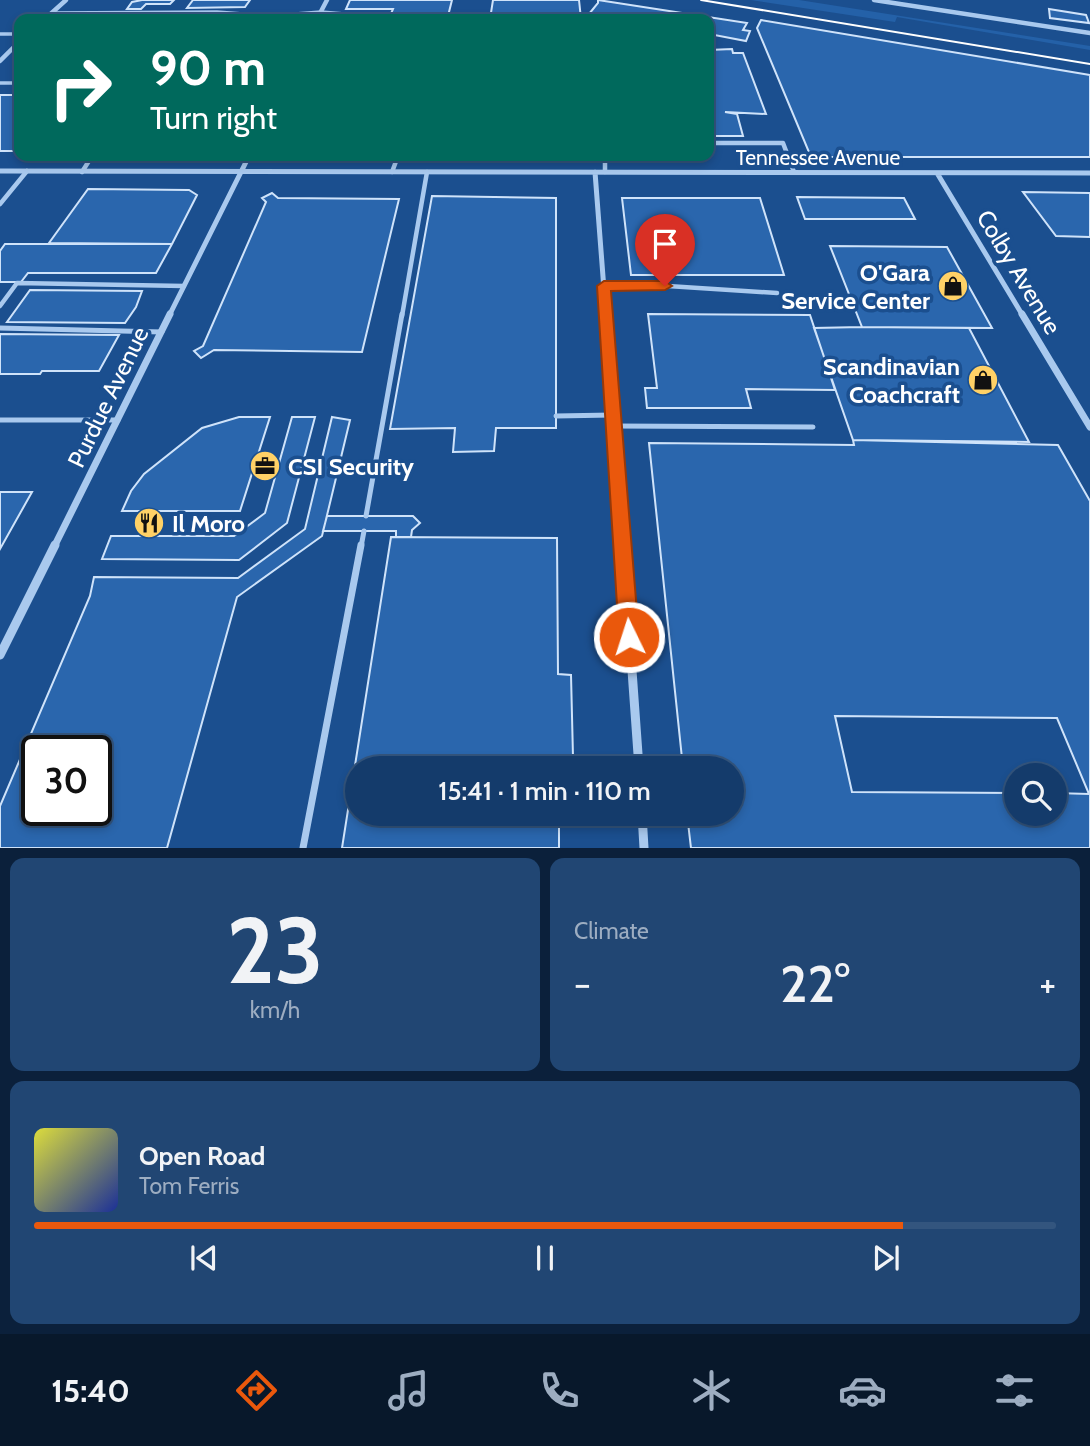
<!DOCTYPE html>
<html lang="en">
<head>
<meta charset="utf-8">
<style>
  body { margin:0; font-family:Cabin,sans-serif; background:#214673; color:#f1f3f6; height:100vh; display:flex; flex-direction:column; font-size:26px; white-space:nowrap }
  * { box-sizing:border-box; margin:0 }
  p { font-size:23px; color:#9dadc1 }
  .icon { flex:none; width:38px; height:38px; fill:none; stroke:currentColor; stroke-width:2; stroke-linecap:round; stroke-linejoin:round }
  .map { position:relative; height:848px; overflow:hidden }
  .panel { display:flex; flex-direction:column; gap:10px; padding:10px; background:#0b203b; flex:1 }
  .panel>* { flex:none }
  .top-card { position:absolute; left:14px; top:14px; width:700px; height:147px; border-radius:14px; box-shadow:0 4px 10px #0003,0 0 0 2px #33557e; background:#00695c; color:#fff; overflow:hidden }
  .controls { position:absolute; left:1004px; top:763px; display:grid; gap:14px }
  .controls a { display:grid; place-items:center; width:63px; height:63px; border-radius:50%; background:#143b6b; box-shadow:0 4px 10px #0003,0 0 0 2px #33557e; font-size:35px }
  .speed { position:absolute; left:21px; top:735px; display:flex; gap:14px; font-size:35px; font-weight:700; text-align:center }
  .speed>* { display:grid; place-content:center; width:91px; height:91px; border-radius:50%; background:#143b6b; box-shadow:0 4px 10px #0003,0 0 0 2px #33557e; line-height:1 }
  .speed .limit { border:4px solid #111; border-radius:10px; background:#fff; color:#111 }
  .pin { position:absolute; display:grid; place-items:center; width:60px; height:60px; color:#fff; margin:-72px -30px; border-radius:50% 50% 50% 0; rotate:-45deg; box-shadow:0 0 7px #0007 }
  .pin .icon { rotate:45deg }
  .me { position:absolute; width:77px; margin:-38px; rotate:356deg; stroke-linejoin:round; filter:drop-shadow(0 0 5px #0008) }
  .turn { display:flex; align-items:center; gap:24px; height:147px; padding:0 21px; font-size:32px }
  .turn .icon { width:91px; height:91px; stroke-width:2.5 }
  .turn b { display:block; font-size:49px; line-height:60px }
  .big { font-size:52px; font-weight:600; line-height:1.1 }
  .panel .tile { flex:1; display:flex; flex-direction:column; justify-content:center; gap:10px; min-width:0; padding:0 24px; border-radius:14px; background:#214673 }
  .panel .dial { align-items:center; gap:0 }
  .dial b { font-size:91px; line-height:1 }
  .song { display:flex; align-items:center; gap:21px }
  .cover { width:84px; height:84px; border-radius:10px; background:linear-gradient(135deg,hsl(60 70% 55%),hsl(230 70% 35%)) }
  .played { height:7px; border-radius:4px; background:linear-gradient(90deg,#ea580c 85%,#33557e 85%) }
  .keys { display:flex; justify-content:space-around; direction:ltr }
  .heat { display:flex; justify-content:space-between; align-items:center; font-size:38px; direction:ltr }
  .panel .tiles { flex:1; display:grid; gap:10px; grid-template-columns:1fr 1fr }
  .tile:last-child { grid-column:span 2 }
  .trip { position:absolute; left:345px; top:756px; width:399px; height:70px; border-radius:35px; background:#143b6b; box-shadow:0 4px 10px #0003,0 0 0 2px #33557e; font-weight:600; line-height:70px; text-align:center }
  .tab-bar { display:flex; height:112px; justify-content:space-around; align-items:center; background:#08182b; color:#9dadc1 }
  .tab-bar .icon { width:49px; height:49px }
  .tab-bar .on { color:#ea580c }
  .tab-bar b { font-size:32px; color:#f1f3f6 }
  .map>svg:first-child { display:block }
</style>
</head>
<body>
<div class="map">
<svg width="1090" height="848" viewBox="0 0 1090 848">
  <rect width="100%" height="100%" fill="#1b4f8f"/>
  <path fill="#2461a8" d="M751 0H799L1090 46V50L897 17 895 22Z"/>
  <path fill="#2a66ad" stroke="#cfe3fa" stroke-width="2" fill-rule="evenodd" d="M142 0H174L170 4H146L141 9H127L132 2Z
    M193 0H250L245 7 187 8Z
    M350 0H452L448 16H390L393 9H346Z
    M493 0H579L581 19H490Z
    M598 0 747 23 743 30 750 31 746 41 709 34V19H610L589 14 598 3Z
    M1049 9 1086 15 1089 23 1050 18Z
    M761 20 1090 75V157H811L757 28Z
    M732 49 733 53H743L766 114 725 112 737 114 743 136H709V50Z
    M0 95H19V151H0Z
    M88 189 189 190 197 195 172 244 49 243Z
    M1023 192 1090 193V237L1056 236Z
    M272 193 278 198 399 199 362 352 214 350 201 358 194 351 203 346 266 202 262 198Z
    M432 196 556 198V428H496L494 451 453 452 455 428 390 429Z
    M797 197 904 198 915 219H805Z
    M622 198H760L784 275H631Z
    M5 244H172L156 273H28L21 282H0V251Z
    M830 246 947 247 992 328 862 327Z
    M30 290 142 291 136 307 125 323 7 322Z
    M648 314 810 315 835 390 746 389 751 408H647L645 388H657Z
    M862 327 969 328 1029 442 853 440 814 328Z
    M0 334 119 335 99 371H42L40 374H0Z
    M239 417H270L240 511H122L131 491 144 474 202 428Z
    M292 417H315L287 523 239 560 102 559 111 536H234L265 513Z
    M332 417 350 420 322 536 237 597 167 848H0V806L90 596 94 577 238 578 305 529ZM37 751H96V810H37Z
    M853 440 1058 445 1090 501V848H691L687 814H732V768H683L649 443 854 445ZM835 716 1057 718 1089 794 1055 793V814H1017V793L852 792Z
    M0 492H32L0 549Z
    M327 516H413L420 523 412 530 411 537H396V531H323Z
    M391 537 557 538 558 674 571 675 573 757 559 756V768H357V814H559V848H342Z"/>
  <g fill="none" stroke-linecap="round" stroke-linejoin="round">
    <path stroke="#a9c9ee" stroke-width="3.5" d="M52 13 217 12 269 16 321 12 404 19
      M0 34H19
      M0 83H19"/>
    <path stroke="#a9c9ee" stroke-width="4.5" d="M709 143H783L794 172
      M605 156V172
      M82 172 92 156
      M392 172 398 156
      M0 204 27 171
      M604 286 637 284 777 293
      M0 306 17 283 184 286
      M402 316 427 172"/>
    <path stroke="#a9c9ee" stroke-width="5" d="M0 328 162 332
      M556 416 612 415
      M0 420H118
      M613 426 813 427
      M366 516 402 314
      M361 547 364 531"/>
    <path stroke="#a9c9ee" stroke-width="7" d="M303 848 361 545"/>
    <path stroke="#a9c9ee" stroke-width="4.5" d="M874 0 1090 33
      M45 19 66 0
      M317 19 327 0
      M0 61 19 42"/>
    <path stroke="#a9c9ee" stroke-width="5" d="M0 171 1090 173
      M595 172 606 316
      M937 173 1023 316
      M169 316 249 156"/>
    <path stroke="#a9c9ee" stroke-width="7" d="M605 314 623 547
      M1022 314 1090 427
      M54 547 170 314"/>
    <path stroke="#a9c9ee" stroke-width="9" d="M623 545 639 768
      M0 655 55 545
      M642 814 644 848"/>
    <path stroke="#fff" stroke-width="2" d="M701 0 1090 64"/>
  </g>
  <path fill="#ea580c" stroke="#983908" stroke-width="2" d="M604 281H665L672 286 665 290 611 291 639 637 636 644 629 647 622 644 619 637 597 286Z"/>
  <defs>
    <g id="shop-disc" transform="scale(1.575)"><circle r="9.5" fill="#ffd166" stroke="#1b4f8f"/><path d="M-5-2.5h2.3a2.7 3.5 0 0 1 5.4 0H5L5.5 6h-11ZM-1.5-2.5h3a1.5 2.3 0 0 0-3 0Z" fill="#111"/></g>
    <g id="office-disc" transform="scale(1.575)"><circle r="9.5" fill="#ffd166" stroke="#1b4f8f"/><path d="M-6-3h4V-5.5h4V-3h4V5H-6ZM-1-4.5V-3h2v-1.5ZM-6 0V1H6V0Z" fill="#111"/></g>
    <g id="restaurant-disc" transform="scale(1.575)"><circle r="9.5" fill="#ffd166" stroke="#1b4f8f"/><path d="M-5-6h1v4h1v-4h1v4h1v-4h1v5L-1.5 .5V6h-2V.5L-5-1ZM5-6V6H3V1.5H1.5Q1.5-4 5-6Z" fill="#111"/></g>
  </defs>
  <g fill-rule="evenodd">
    <use href="#shop-disc" x="953" y="286"/>
    <use href="#shop-disc" x="983" y="380"/>
    <use href="#office-disc" x="265" y="466"/>
    <use href="#restaurant-disc" x="149" y="523"/>
  </g>
  <g text-anchor="middle" dominant-baseline="central" stroke-width="7" stroke-linejoin="round" paint-order="stroke">
    <g font-size="21" fill="#fff" stroke="#1b4f8f">
      <text x="818" y="157">Tennessee Avenue</text>
    </g>
    <g font-size="24" font-weight="bold" fill="#fff" stroke="#1b4f8f" text-anchor="end">
      <text x="930" y="272">O'Gara<tspan x="930" dy="28">Service Center</tspan></text>
      <text x="960" y="366">Scandinavian<tspan x="960" dy="28">Coachcraft</tspan></text>
      <text x="288" y="466" text-anchor="start">CSI Security</text>
      <text x="172" y="523" text-anchor="start">Il Moro</text>
    </g>
    <g font-size="24" fill="#fff" stroke="#1b4f8f">
      <text transform="translate(1019 272) rotate(59)">Colby Avenue</text>
      <text transform="translate(108 397) rotate(-64)">Purdue Avenue</text>
    </g>
  </g>
</svg>
<div class="controls">
<a><svg class="icon" aria-label="search" viewBox="0 0 24 24"><circle cx="10" cy="10" r="6"/><path d="M15 15l6 6"/></svg></a>
</div>
<div class="speed"><div class="limit">30</div></div>
<div class="pin" style="left:665px;top:286px;background:#d93025"><svg class="icon" aria-label="arrive" viewBox="0 0 24 24"><path d="M6 21V4h12l-3 4 3 4H6"/></svg></div>
<svg class="me" style="left:629px;top:637px" viewBox="-20 -20 40 40"><circle r="17" fill="#ea580c" stroke="#fff" stroke-width="3"/><path d="M0-11L8 9 0 5-8 9z" fill="#fff"/></svg>
<div class="trip">15:41 · 1 min · 110 m</div>
<div class="top-card">
<div class="turn"><svg class="icon" aria-label="right" viewBox="0 0 24 24"><path d="M7 20v-9h11M14 6l5 5-5 5"/></svg><div><b>90 m</b>Turn right</div></div>
</div>
</div>
<section class="panel">
<div class="tiles">
<div class="tile dial"><b>23</b><p>km/h</p></div>
<div class="tile"><p>Climate</p>
<div class="heat"><a>−</a><b class="big">22°</b><a>+</a></div>
</div>
<div class="tile">
<div class="song"><i class="cover"></i><div><b>Open Road</b><p>Tom Ferris</p></div></div>
<div class="played"></div>
<div class="keys"><svg class="icon" aria-label="previous" viewBox="0 0 24 24"><path d="M18 5L8 12l10 7zM5 5v14"/></svg><svg class="icon" aria-label="pause" viewBox="0 0 24 24"><path d="M8 5v14M16 5v14"/></svg><svg class="icon" aria-label="next" viewBox="0 0 24 24"><path d="M6 5l10 7-10 7zM19 5v14"/></svg></div>
</div>
</div>
</section>
<nav class="tab-bar">
<b>15:40</b>
<svg class="icon on" aria-label="directions" viewBox="0 0 24 24"><path d="M12 3l9 9-9 9-9-9zM9 14v-3h6M13 9l2 2-2 2"/></svg>
<svg class="icon" aria-label="music" viewBox="0 0 24 24"><path d="M9 18V5l10-2v13"/><circle cx="6" cy="18" r="3"/><circle cx="16" cy="16" r="3"/></svg>
<svg class="icon" aria-label="phone" viewBox="0 0 24 24"><path d="M5 4h4l2 5-3 2q2 4 5 5l2-3 5 2v4C11 20 4 13 5 4z"/></svg>
<svg class="icon" aria-label="climate" viewBox="0 0 24 24"><path d="M12 3v18M4 7l16 10M4 17L20 7"/></svg>
<svg class="icon" aria-label="car" viewBox="0 0 24 24"><path d="M5 17H2v-5l4-1 3-4h7l3 4 3 1v5h-3M9 17h6M6 11h13"/><circle cx="7" cy="17" r="2"/><circle cx="17" cy="17" r="2"/></svg>
<svg class="icon" aria-label="filters" viewBox="0 0 24 24"><path d="M4 7h16M4 17h16"/><circle cx="9" cy="7" r="2"/><circle cx="15" cy="17" r="2"/></svg>
</nav>
</body>
</html>
